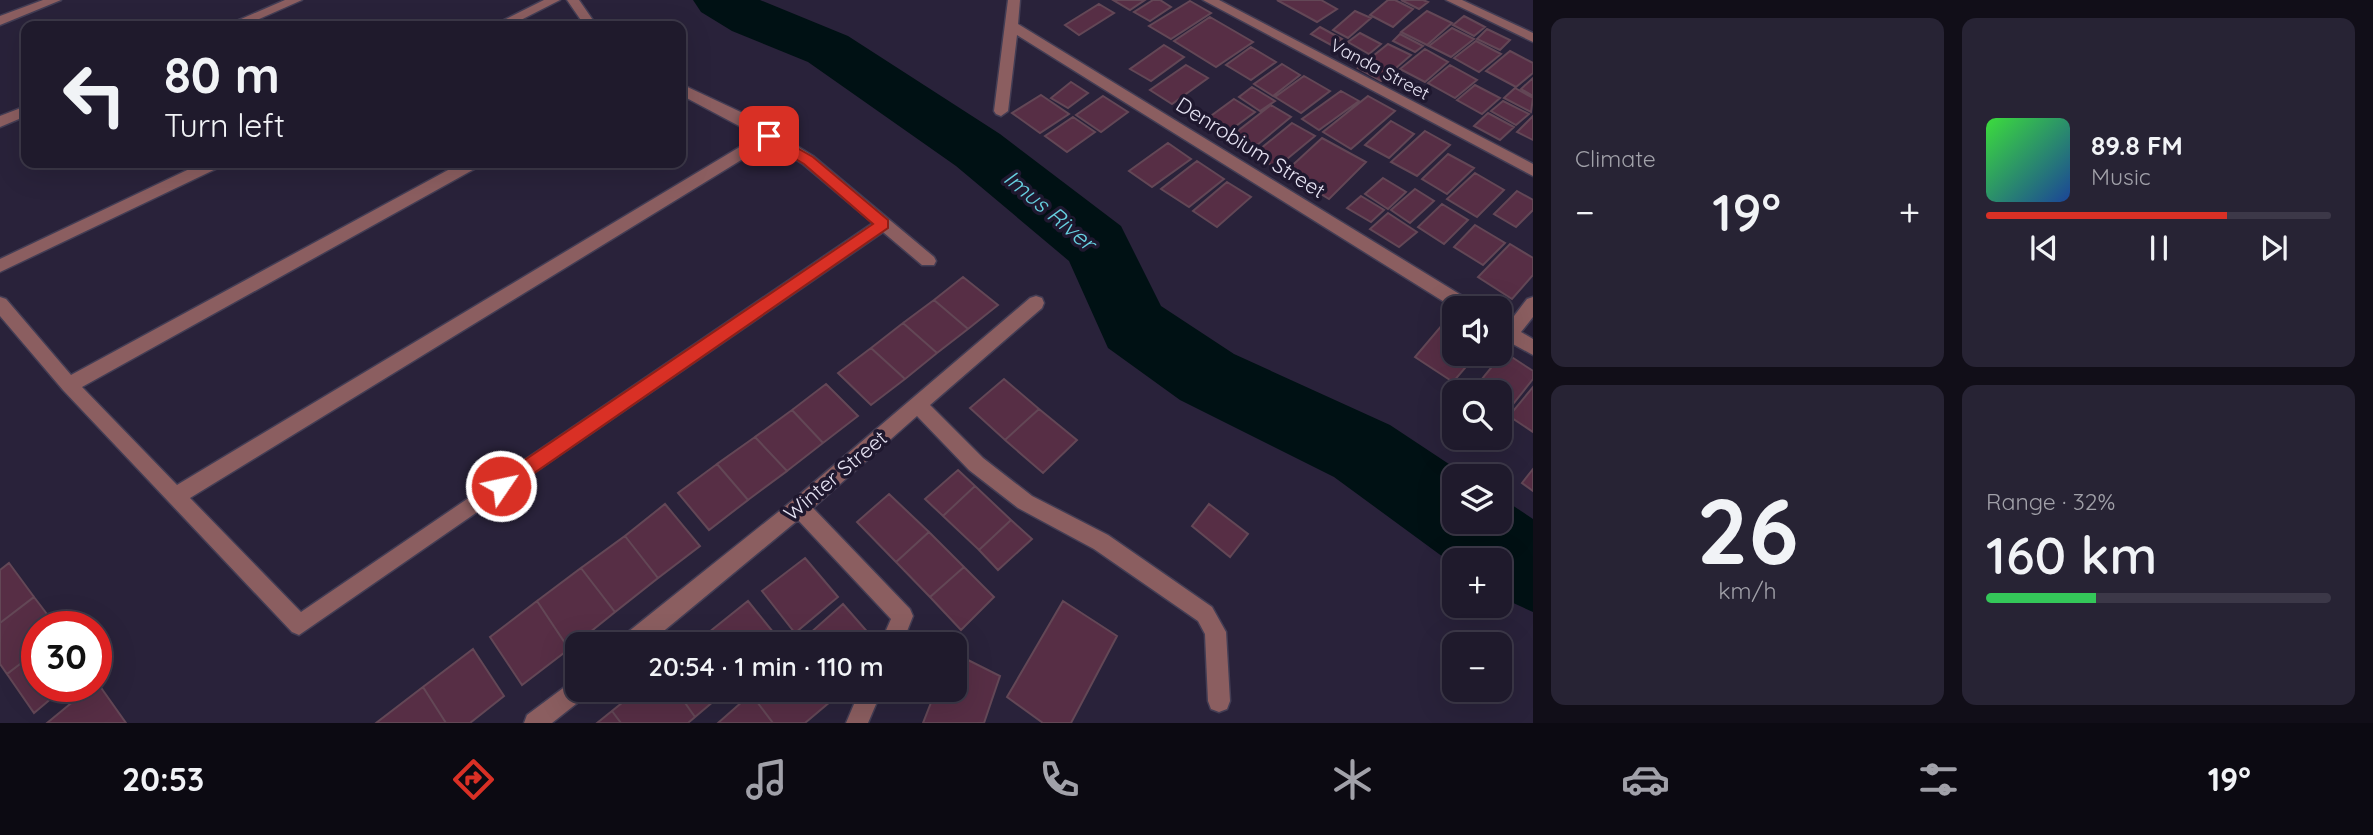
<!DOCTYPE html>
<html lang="en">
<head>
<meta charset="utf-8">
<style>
  body { margin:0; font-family:Quicksand,sans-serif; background:#272334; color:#f1f3f6; height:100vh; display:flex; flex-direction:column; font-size:26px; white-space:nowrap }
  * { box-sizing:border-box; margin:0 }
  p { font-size:23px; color:#a1a1a9 }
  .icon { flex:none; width:38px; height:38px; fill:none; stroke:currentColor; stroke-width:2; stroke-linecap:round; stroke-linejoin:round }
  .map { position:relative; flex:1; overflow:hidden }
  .drawer { display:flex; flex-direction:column; gap:18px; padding:18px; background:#110e18; width:840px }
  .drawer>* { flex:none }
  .guide { position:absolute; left:21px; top:21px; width:665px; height:147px; border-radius:14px; box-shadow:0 7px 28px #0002,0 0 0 2px #3c3848; background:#1f1a2c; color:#f1f3f6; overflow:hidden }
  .controls { position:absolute; left:1442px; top:296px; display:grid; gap:14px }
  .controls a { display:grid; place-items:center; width:70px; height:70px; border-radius:14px; background:#1f1a2c; box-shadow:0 7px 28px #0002,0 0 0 2px #3c3848; font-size:35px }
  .speed { position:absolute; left:21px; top:611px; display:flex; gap:14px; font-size:35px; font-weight:700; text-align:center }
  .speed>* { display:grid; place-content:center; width:91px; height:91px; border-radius:50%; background:#1f1a2c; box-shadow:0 7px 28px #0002,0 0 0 2px #3c3848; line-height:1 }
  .speed .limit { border:10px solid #d22; background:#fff; color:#111 }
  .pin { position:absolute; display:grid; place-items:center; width:60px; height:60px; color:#fff; margin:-30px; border-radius:14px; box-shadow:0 4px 10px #0006 }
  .me { position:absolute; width:77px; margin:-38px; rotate:56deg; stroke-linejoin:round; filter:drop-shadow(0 0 5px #0008) }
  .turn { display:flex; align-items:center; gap:24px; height:147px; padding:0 28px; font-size:32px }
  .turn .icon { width:91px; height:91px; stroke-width:2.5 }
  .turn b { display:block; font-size:49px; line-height:60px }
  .big { font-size:52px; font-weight:600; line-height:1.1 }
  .drawer .tile { flex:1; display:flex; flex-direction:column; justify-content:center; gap:10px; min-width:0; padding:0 24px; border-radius:14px; background:#272334 }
  .drawer .dial { align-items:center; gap:0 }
  .dial b { font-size:91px; line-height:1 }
  .song { display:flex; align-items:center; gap:21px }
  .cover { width:84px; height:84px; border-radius:10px; background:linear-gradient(135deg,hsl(120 70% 55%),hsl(220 70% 35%)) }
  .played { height:7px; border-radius:4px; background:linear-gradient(90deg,#d93025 70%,#3c3848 70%) }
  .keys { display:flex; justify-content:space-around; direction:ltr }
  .heat { display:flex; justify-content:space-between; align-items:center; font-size:38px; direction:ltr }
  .charge { height:10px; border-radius:5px; background:linear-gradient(90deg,#34c759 32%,#3c3848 0) }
  .drawer .tiles { flex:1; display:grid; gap:18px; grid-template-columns:repeat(2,1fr) }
  .trip { position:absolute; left:565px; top:632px; width:402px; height:70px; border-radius:14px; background:#1f1a2c; box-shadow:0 7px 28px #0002,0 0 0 2px #3c3848; font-weight:600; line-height:70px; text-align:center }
  .menu { display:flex; height:112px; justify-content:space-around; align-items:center; background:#0c0a12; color:#a1a1a9 }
  .menu .icon { width:49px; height:49px }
  .menu .selected { color:#d93025 }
  .menu b { font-size:32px; color:#f1f3f6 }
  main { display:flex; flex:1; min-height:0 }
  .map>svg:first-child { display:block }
</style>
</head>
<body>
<main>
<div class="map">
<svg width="1533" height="723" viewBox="0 0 1533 723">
  <rect width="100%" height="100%" fill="#29223a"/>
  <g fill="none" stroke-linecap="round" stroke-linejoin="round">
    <path fill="#001114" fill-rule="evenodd" d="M693 0H760L848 36 1000 134 1121 226 1161 306 1234 354 1390 425 1467 476H1454V522H1500V497L1533 519V612L1500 597V560H1454V565L1334 477 1180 400 1108 348 1069 261 956 166 808 62 732 31 701 12Z"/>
  </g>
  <path fill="#572e45" stroke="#634756" stroke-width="2" d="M1113 0H1145L1130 10Z
    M1153 0H1160L1171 7 1150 21 1134 12Z
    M1277 0H1321L1337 9 1317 22Z
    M1388 0H1395L1413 9 1393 27 1370 15Z
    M1401 0H1423L1428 2 1419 9Z
    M1190 1 1211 13 1171 39 1149 26Z
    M1099 4 1114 13 1079 35 1065 25Z
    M1355 11 1371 18 1348 38 1333 30Z
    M1427 11 1452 23 1427 45 1401 32Z
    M1464 16 1485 27 1474 36 1453 25Z
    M1210 17 1253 42 1216 67 1174 41Z
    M1320 27 1342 39 1333 46 1311 34Z
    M1452 28 1474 39 1451 57 1429 46Z
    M1487 29 1510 40 1500 50 1477 39Z
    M1360 33 1381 44 1369 54 1348 42Z
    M1400 34 1423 46 1415 52 1393 41Z
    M1476 41 1501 54 1479 72 1454 58Z
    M1388 44 1411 55 1381 81 1358 68Z
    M1164 45 1184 57 1151 81 1130 69Z
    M1251 47 1276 62 1251 80 1226 65Z
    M1425 49 1448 62 1425 82 1400 69Z
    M1510 51 1533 63V73L1516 87 1486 71Z
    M1282 64 1300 75 1273 96 1254 84Z
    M1186 65 1208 78 1172 104 1150 90Z
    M1450 65 1477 80 1455 98 1428 83Z
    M1304 76 1330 91 1301 113 1275 97Z
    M1533 78V96L1521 89Z
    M1071 82 1088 93 1068 108 1051 98Z
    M1475 85 1500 98 1482 114 1457 100Z
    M1252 87 1275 101 1260 111 1239 97Z
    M1515 88 1533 98 1531 112 1504 98Z
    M1341 91 1359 101 1319 130 1302 119Z
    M1041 95 1069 114 1040 133 1012 113Z
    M1103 96 1128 112 1101 132 1076 115Z
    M1368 96 1395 111 1351 149 1323 132Z
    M1234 99 1255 112 1225 134 1204 121Z
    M1503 101 1529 114 1516 125 1491 111Z
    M1271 105 1291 117 1251 150 1230 137Z
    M1488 113 1514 127 1500 140 1474 126Z
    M1533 116V140L1517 132Z
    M1073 117 1095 132 1067 152 1045 136Z
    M1391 121 1414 134 1389 158 1365 145Z
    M1292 123 1315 136 1276 168 1254 154Z
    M1425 131 1450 145 1417 176 1391 162Z
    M1322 138 1366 162 1329 199 1285 172Z
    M1168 143 1191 159 1152 187 1129 171Z
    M1448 154 1474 168 1447 194 1422 179Z
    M1197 161 1224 179 1189 207 1161 189Z
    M1475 173 1504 190 1477 217 1447 199Z
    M1383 178 1406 192 1388 209 1365 194Z
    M1227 182 1251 197 1217 227 1193 211Z
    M1415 189 1434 201 1410 223 1391 210Z
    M1517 191 1533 200V210L1516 227 1494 214Z
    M1361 196 1384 210 1371 222 1347 208Z
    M1442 204 1468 220 1444 244 1418 227Z
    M1388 213 1417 232 1399 247 1370 229Z
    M1475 225 1505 243 1483 265 1454 247Z
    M1510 244 1533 258V275L1512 299 1478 277Z
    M963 277 998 305 968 329 934 300Z
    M934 300 968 329 937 353 903 323Z
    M1448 318 1454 322V354H1477L1453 382 1415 357Z
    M903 323 937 353 905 379 871 348Z
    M871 348 905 379 871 405 838 373Z
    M1504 352 1533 371V379L1506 413 1500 409V392L1472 391Z
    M1004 379 1039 409 1005 440 970 408Z
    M826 384 858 416 823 443 792 410Z
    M1533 387V432L1509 416Z
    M1039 409 1077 440 1043 473 1005 440Z
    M792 410 823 443 787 471 755 437Z
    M755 437 787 471 748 500 717 464Z
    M717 464 748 500 709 530 678 493Z
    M1533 469V491L1522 483Z
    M958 470 975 486 943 516 925 499Z
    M975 486 1011 520 979 550 943 516Z
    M889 494 929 532 896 562 857 522Z
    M665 504 700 546 658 578 625 536Z
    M1209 504 1248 534 1230 557 1192 526Z
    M1011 520 1032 539 998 570 979 550Z
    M929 532 964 567 930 597 896 562Z
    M625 536 658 578 615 612 581 568Z
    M805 558 838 597 795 633 762 591Z
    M9 563 34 597 0 623V570Z
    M964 567 994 597 961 630 930 597Z
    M581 568 615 612 569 649 537 601Z
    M34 597 56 626H37V651L7 674 0 664V623Z
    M537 601 569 649 522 685 490 637Z
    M748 601 782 643 708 644 703 637Z
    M1063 601 1117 636 1071 723H1043L1007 697Z
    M843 604 878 644H817L809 634Z
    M473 649 504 696 470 723H446L423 687Z
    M37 651V686H66L34 713 7 674Z
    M956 654 1000 676 984 723H923L936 690H956Z
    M97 682 126 723H47L92 686H96Z
    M423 687 446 723H376Z
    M638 690H676L695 717 688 723H621L612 711Z
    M676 690H727L695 717Z
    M757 690H822L831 701 805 723H773L751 694Z
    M751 694 773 723H718Z
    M612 711 621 723H597Z"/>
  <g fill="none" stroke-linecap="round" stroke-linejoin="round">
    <g stroke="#433d54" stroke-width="3">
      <path id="minor" d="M43 0H61L0 25V16Z
        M285 0H302L243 26H225Z
        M544 0H560L509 26H492Z
        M567 0H579L597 26H585Z
        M1008 0H1020L1018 24 1474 303 1476 308H1454L1017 35 1008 111 1001 116 996 114 994 111Z
        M1203 0H1219L1533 164V176Z
        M1446 0H1462L1533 33V42Z
        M681 84 747 115 813 156 934 257 936 261 934 265H922L883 232 299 635 292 632 63 390 0 316V297L6 299 71 375 461 163H480L478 167 82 387 177 485 758 136 681 95ZM769 143 803 164 873 223 301 612 190 498Z
        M26 106V116L0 127V116Z
        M202 163H222L220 167 0 272V259Z
        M1036 296 1042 298 1044 303 1042 308 930 405 983 458 1032 496 1108 535 1212 607 1226 632 1230 701 1227 709 1219 712 1211 709 1208 701 1205 634 1198 621 1094 549 1018 508 969 470 917 416 813 508 910 609 913 616 902 644H880L891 619 798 520 648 644H620L623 636 792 501 1030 298Z
        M1533 297V317L1521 332 1533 339V355L1500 337V321L1508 324 1527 299Z
        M578 677V690H588L586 696 552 723H524L527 715Z
        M860 690H882L868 723H846Z"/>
    </g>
    <use href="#minor" fill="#8b5e60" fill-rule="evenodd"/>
  </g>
  <path fill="#d93025" stroke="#8d1f18" stroke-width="2" d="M769 132 813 157 888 220V228L507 492 501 494 495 492 492 486 495 480 873 224 804 164 764 140V133Z"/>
  <g text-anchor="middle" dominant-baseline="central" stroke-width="7" stroke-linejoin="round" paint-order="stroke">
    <g font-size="18" fill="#e6e3f3" stroke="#1f182f">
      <text transform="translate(1380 69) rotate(28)">Vanda Street</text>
    </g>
    <g font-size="21" fill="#e6e3f3" stroke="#1f182f">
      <text transform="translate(1251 147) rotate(32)">Denrobium Street</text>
      <text transform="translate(835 475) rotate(-40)">Winter Street</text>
    </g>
    <g font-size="23" font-style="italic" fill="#67d0e0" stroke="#1f182f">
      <text transform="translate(1050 210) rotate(40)">Imus River</text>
    </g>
  </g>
</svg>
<div class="controls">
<a><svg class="icon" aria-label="sound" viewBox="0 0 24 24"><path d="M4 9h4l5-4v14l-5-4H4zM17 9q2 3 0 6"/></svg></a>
<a><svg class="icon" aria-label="search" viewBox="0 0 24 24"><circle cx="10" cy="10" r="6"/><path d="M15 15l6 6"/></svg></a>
<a><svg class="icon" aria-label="layers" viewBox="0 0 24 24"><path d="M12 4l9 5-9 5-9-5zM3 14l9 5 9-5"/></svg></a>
<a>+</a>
<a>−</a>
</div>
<div class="speed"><div class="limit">30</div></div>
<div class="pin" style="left:769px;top:136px;background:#d93025"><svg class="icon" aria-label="arrive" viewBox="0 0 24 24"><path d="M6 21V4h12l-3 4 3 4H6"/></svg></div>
<svg class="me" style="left:501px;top:486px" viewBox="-20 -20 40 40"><circle r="17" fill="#d93025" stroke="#fff" stroke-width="3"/><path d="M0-11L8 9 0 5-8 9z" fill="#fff"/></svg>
<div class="trip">20:54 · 1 min · 110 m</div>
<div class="guide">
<div class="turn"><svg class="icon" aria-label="left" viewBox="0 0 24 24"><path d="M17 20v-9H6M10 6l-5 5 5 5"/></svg><div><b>80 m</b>Turn left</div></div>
</div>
</div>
<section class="drawer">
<div class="tiles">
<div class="tile"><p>Climate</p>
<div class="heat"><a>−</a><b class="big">19°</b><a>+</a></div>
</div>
<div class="tile">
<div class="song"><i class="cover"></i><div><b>89.8 FM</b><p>Music</p></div></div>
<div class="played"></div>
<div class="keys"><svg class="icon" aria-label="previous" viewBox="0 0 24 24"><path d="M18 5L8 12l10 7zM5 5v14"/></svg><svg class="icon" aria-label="pause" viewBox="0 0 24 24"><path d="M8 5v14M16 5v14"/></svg><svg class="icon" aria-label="next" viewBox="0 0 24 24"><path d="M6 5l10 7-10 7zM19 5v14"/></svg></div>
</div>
<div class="tile dial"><b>26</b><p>km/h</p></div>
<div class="tile"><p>Range · 32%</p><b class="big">160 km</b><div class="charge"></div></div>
</div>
</section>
</main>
<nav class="menu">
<b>20:53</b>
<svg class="icon selected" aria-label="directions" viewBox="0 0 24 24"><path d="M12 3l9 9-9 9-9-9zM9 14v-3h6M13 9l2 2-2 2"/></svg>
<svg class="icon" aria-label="music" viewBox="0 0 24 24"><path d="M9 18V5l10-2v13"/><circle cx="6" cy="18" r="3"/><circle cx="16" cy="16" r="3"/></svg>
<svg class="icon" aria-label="phone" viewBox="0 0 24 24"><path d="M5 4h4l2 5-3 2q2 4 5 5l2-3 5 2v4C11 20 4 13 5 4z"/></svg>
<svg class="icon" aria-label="climate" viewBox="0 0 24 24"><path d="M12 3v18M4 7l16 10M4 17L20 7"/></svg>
<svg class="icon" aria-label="car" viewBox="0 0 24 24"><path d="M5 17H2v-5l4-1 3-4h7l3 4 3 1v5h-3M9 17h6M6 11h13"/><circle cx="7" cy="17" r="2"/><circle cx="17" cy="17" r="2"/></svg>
<svg class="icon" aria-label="filters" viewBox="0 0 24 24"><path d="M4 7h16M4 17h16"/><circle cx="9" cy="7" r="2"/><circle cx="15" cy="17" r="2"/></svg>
<b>19°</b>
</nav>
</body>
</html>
